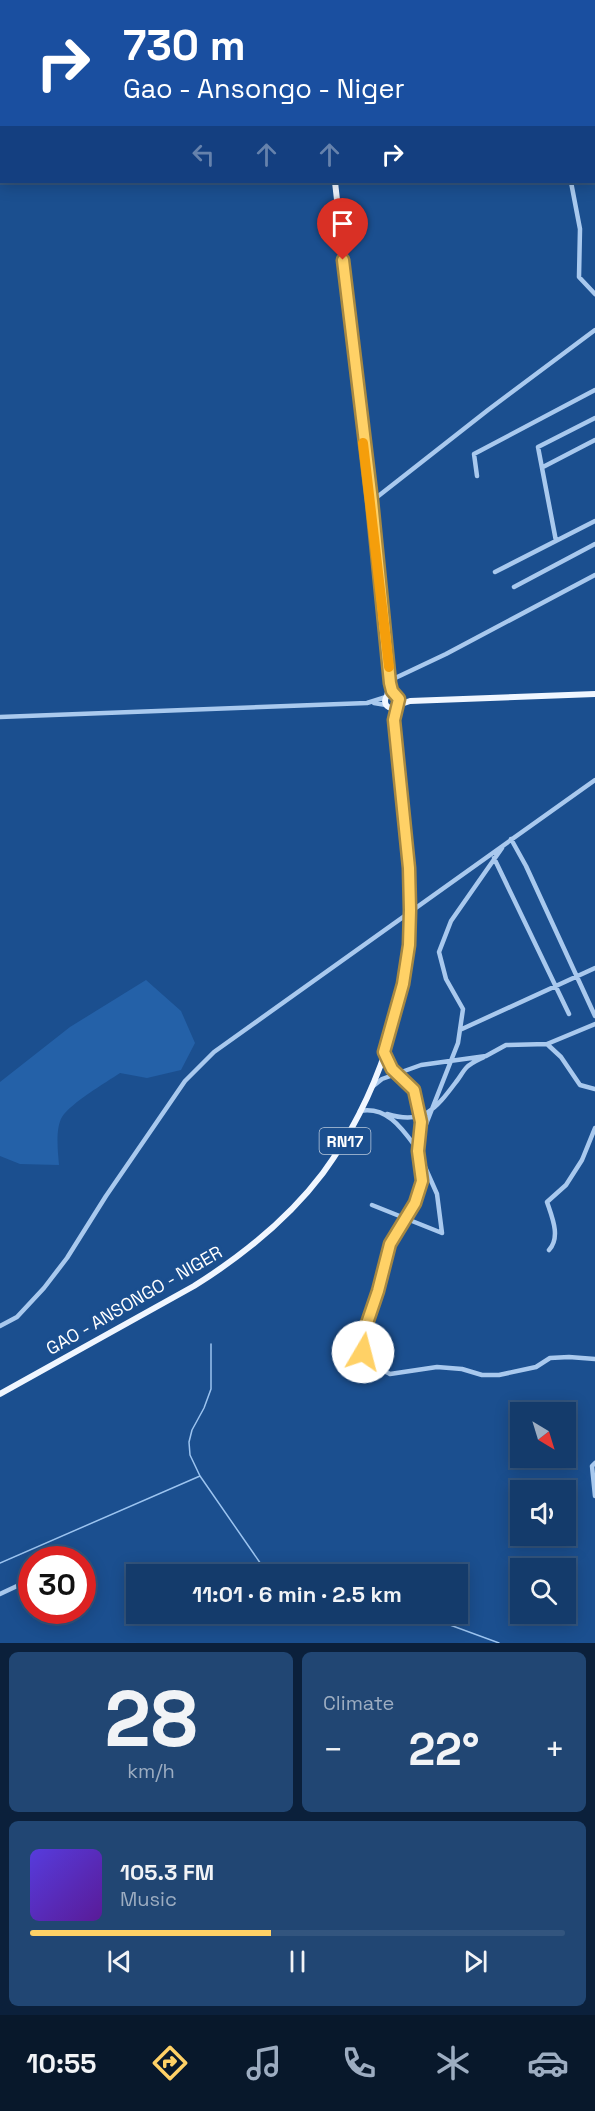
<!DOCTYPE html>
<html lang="en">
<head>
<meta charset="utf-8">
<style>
  body { margin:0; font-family:"Space Grotesk",sans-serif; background:#214673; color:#f1f3f6; height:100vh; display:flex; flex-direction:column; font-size:22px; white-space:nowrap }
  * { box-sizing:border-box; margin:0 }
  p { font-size:20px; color:#9dadc1 }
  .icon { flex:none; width:33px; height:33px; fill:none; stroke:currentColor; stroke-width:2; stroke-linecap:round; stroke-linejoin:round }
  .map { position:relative; height:1643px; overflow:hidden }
  .details { display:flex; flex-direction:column; gap:9px; padding:9px; background:#0b203b; flex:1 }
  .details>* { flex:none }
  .guide { position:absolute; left:0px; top:0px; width:596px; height:183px; box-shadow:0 3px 15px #0003,0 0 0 2px #33557e; background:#1a4fa0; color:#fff; overflow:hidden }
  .needle { width:39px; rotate:142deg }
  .buttons { position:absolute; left:510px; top:1402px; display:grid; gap:12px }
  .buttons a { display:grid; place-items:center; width:66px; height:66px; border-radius:0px; background:#143b6b; box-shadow:0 3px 15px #0003,0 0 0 2px #33557e; font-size:30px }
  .speed { position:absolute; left:18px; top:1546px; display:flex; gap:12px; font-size:30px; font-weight:700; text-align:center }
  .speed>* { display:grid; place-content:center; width:78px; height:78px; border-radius:50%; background:#143b6b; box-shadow:0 3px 15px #0003,0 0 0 2px #33557e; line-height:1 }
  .speed .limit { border:9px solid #d22; background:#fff; color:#111 }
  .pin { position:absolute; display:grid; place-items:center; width:51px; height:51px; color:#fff; margin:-62px -26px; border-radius:50% 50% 50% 0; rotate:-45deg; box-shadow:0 0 6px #0007 }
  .pin .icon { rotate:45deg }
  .me { position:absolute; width:66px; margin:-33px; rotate:8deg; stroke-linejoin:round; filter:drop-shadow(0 0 4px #0008) }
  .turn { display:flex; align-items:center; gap:21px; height:126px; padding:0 24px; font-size:27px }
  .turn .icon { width:78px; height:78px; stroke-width:2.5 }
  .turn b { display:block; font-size:42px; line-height:51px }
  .lanes { display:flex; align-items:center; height:57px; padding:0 24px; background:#0003; justify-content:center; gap:30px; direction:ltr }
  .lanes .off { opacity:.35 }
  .big { font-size:45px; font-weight:800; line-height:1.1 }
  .details .tile { flex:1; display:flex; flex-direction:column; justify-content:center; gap:9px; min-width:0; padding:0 21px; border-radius:9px; background:#214673 }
  .details .dial { align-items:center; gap:0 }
  .dial b { font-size:78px; line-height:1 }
  .song { display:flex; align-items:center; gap:18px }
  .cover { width:72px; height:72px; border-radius:9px; background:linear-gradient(135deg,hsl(250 70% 55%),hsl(270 70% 35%)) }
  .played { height:6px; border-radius:3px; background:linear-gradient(90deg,#ffd166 45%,#33557e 45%) }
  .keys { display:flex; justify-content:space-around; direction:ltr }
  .heat { display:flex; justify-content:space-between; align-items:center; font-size:33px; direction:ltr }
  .details .tiles { flex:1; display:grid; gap:9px; grid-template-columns:1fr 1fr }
  .tile:last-child { grid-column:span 2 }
  .trip { position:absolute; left:126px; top:1564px; width:342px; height:60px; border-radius:0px; background:#143b6b; box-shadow:0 3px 15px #0003,0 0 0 2px #33557e; font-weight:800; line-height:60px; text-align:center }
  .tabs { display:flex; height:96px; justify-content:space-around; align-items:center; background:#08182b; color:#9dadc1 }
  .tabs .icon { width:42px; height:42px }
  .tabs .selected { color:#ffd166 }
  .tabs b { font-size:27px; color:#f1f3f6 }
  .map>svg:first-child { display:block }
</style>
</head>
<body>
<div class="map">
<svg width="595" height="1643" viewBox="0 0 595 1643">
  <rect width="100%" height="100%" fill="#1b4f8f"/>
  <path fill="#2461a8" d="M146 980 181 1011 195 1043 181 1070 147 1078 120 1073C105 1083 71 1103 62 1117 55 1129 58 1152 59 1165L20 1164 0 1156V1082L70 1027Z"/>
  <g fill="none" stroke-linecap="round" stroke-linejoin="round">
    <path stroke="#9cc4f0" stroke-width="1.5" d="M211 1344V1389L204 1408 192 1430 189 1442 190 1455 200 1476 263 1567 297 1575
      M0 1563 200 1476
      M420 1614 499 1643"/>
    <path stroke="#a9c9ee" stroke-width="4.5" d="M72 0 75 2
      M9 2 12 0
      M211 2 212 0
      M594 33 595 30
      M594 80H595
      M594 128 595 127
      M594 164 595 163
      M594 168 595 173
      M571 182 580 229 579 277 595 294
      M543 467 595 440
      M477 476 474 454 595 390
      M372 501 488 410 595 330
      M556 541 538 447 595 418
      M495 572 595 521
      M514 587 595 544
      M391 680 446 654 595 575
      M374 703 386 705
      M0 717 367 703 386 697
      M511 839 526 866 595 1016
      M502 848 451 921 439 952 446 979 463 1009 458 1043 421 1137 418 1151 422 1171 421 1187 415 1203 390 1244 385 1257 378 1291 362 1338 363 1352 367 1362 390 1374 437 1367 462 1369 482 1375H499L536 1367 550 1358 569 1357 595 1359
      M494 858 569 1014
      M462 1029 595 968
      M547 1044 595 1024
      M384 1052 391 1069 414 1090 421 1133
      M372 1087 382 1079 421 1065 486 1056 506 1045 547 1044 561 1057 580 1085 595 1089
      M360 1111C388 1106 403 1130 418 1150
      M387 1114C423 1125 435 1110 456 1082 460 1077 463 1071 467 1067 471 1063 478 1060 484 1057
      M421 1158 437 1194 442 1233
      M372 1205 442 1233
      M549 1250C561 1237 552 1217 547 1202L566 1185 582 1160 595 1128
      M0 1326 17 1317 44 1288 67 1258 106 1196 185 1081 214 1052 595 780
      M595 1463 592 1466 595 1496
      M0 1594 32 1579"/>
    <path stroke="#f0f6ff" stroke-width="6" d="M315 0V2
      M335 182 391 680 387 696
      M385 701a7 7 0 1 1 14 0a7 7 0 1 1-14 0Z
      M398 705 410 701 595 694
      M0 1394 194 1286C242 1256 289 1218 323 1173 377 1099 410 1001 410 910 411 847 400 783 394 720L397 706"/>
  </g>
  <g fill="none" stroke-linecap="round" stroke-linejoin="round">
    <g stroke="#a68842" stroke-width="15">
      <path id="route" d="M343 260 372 501 390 683 392 691 399 699 394 720 409 868 410 910 409 945 403 984 384 1052 392 1069 414 1090 421 1122 418 1151 422 1181 415 1203 390 1244 378 1291 362 1338 363 1352"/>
    </g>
    <use href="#route" stroke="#ffd166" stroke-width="10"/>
    <path stroke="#f59e0b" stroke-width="10" d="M363 443 389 667"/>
  </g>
  <g text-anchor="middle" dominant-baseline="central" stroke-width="6" stroke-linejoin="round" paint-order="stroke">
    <rect fill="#1b4f8f" stroke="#bbcadd" stroke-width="1.5" x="319.5" y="1128" width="51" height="26" rx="4.5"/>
    <g font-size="16" font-weight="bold" fill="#fff">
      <text x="345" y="1141">RN17</text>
    </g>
    <g font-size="18" fill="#fff" stroke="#1b4f8f">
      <text transform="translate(134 1300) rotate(-30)">GAO - ANSONGO - NIGER</text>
    </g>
  </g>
</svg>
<div class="buttons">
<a><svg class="needle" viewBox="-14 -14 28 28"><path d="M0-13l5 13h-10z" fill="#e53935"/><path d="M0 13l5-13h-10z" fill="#9dadc1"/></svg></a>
<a><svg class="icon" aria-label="sound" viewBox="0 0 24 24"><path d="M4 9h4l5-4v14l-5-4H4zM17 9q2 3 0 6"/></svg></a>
<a><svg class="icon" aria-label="search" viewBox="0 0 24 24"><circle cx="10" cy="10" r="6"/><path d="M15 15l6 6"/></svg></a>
</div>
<div class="speed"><div class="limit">30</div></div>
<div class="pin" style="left:343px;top:260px;background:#d93025"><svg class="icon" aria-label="arrive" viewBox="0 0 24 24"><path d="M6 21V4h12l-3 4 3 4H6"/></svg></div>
<svg class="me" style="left:363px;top:1352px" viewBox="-20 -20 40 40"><circle r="19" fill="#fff"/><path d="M0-13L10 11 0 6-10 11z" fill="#ffd166"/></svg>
<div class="trip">11:01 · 6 min · 2.5 km</div>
<div class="guide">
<div class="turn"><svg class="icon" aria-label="right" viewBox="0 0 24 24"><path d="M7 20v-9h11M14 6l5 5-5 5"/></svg><div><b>730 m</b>Gao - Ansongo - Niger</div></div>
<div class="lanes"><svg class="icon off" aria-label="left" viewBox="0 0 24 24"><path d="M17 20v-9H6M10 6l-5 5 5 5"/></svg><svg class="icon off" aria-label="ahead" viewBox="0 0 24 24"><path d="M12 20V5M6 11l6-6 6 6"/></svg><svg class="icon off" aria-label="ahead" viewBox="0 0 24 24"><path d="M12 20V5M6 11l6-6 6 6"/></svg><svg class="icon" aria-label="right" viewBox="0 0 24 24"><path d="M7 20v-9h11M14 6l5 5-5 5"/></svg></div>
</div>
</div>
<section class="details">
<div class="tiles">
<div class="tile dial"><b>28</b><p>km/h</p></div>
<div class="tile"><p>Climate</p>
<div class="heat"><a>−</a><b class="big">22°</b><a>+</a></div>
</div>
<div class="tile">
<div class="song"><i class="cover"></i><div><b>105.3 FM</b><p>Music</p></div></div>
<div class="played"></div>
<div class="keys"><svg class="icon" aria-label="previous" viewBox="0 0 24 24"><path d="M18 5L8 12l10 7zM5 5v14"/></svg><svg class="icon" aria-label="pause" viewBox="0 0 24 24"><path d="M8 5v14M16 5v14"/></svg><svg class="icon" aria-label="next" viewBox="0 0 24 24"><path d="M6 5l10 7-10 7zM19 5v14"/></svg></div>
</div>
</div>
</section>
<nav class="tabs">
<b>10:55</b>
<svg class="icon selected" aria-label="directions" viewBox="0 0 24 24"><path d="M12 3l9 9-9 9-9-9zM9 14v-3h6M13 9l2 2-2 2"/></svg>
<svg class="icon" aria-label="music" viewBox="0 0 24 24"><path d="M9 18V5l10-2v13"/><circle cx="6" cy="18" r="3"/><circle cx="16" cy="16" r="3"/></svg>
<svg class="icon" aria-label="phone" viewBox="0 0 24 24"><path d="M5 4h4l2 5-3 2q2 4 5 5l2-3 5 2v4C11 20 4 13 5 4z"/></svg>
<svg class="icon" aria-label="climate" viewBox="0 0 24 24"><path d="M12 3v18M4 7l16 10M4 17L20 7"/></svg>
<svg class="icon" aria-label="car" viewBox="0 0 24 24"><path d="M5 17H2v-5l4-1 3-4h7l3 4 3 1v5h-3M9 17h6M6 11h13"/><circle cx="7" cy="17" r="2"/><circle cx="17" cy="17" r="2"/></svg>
</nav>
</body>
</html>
